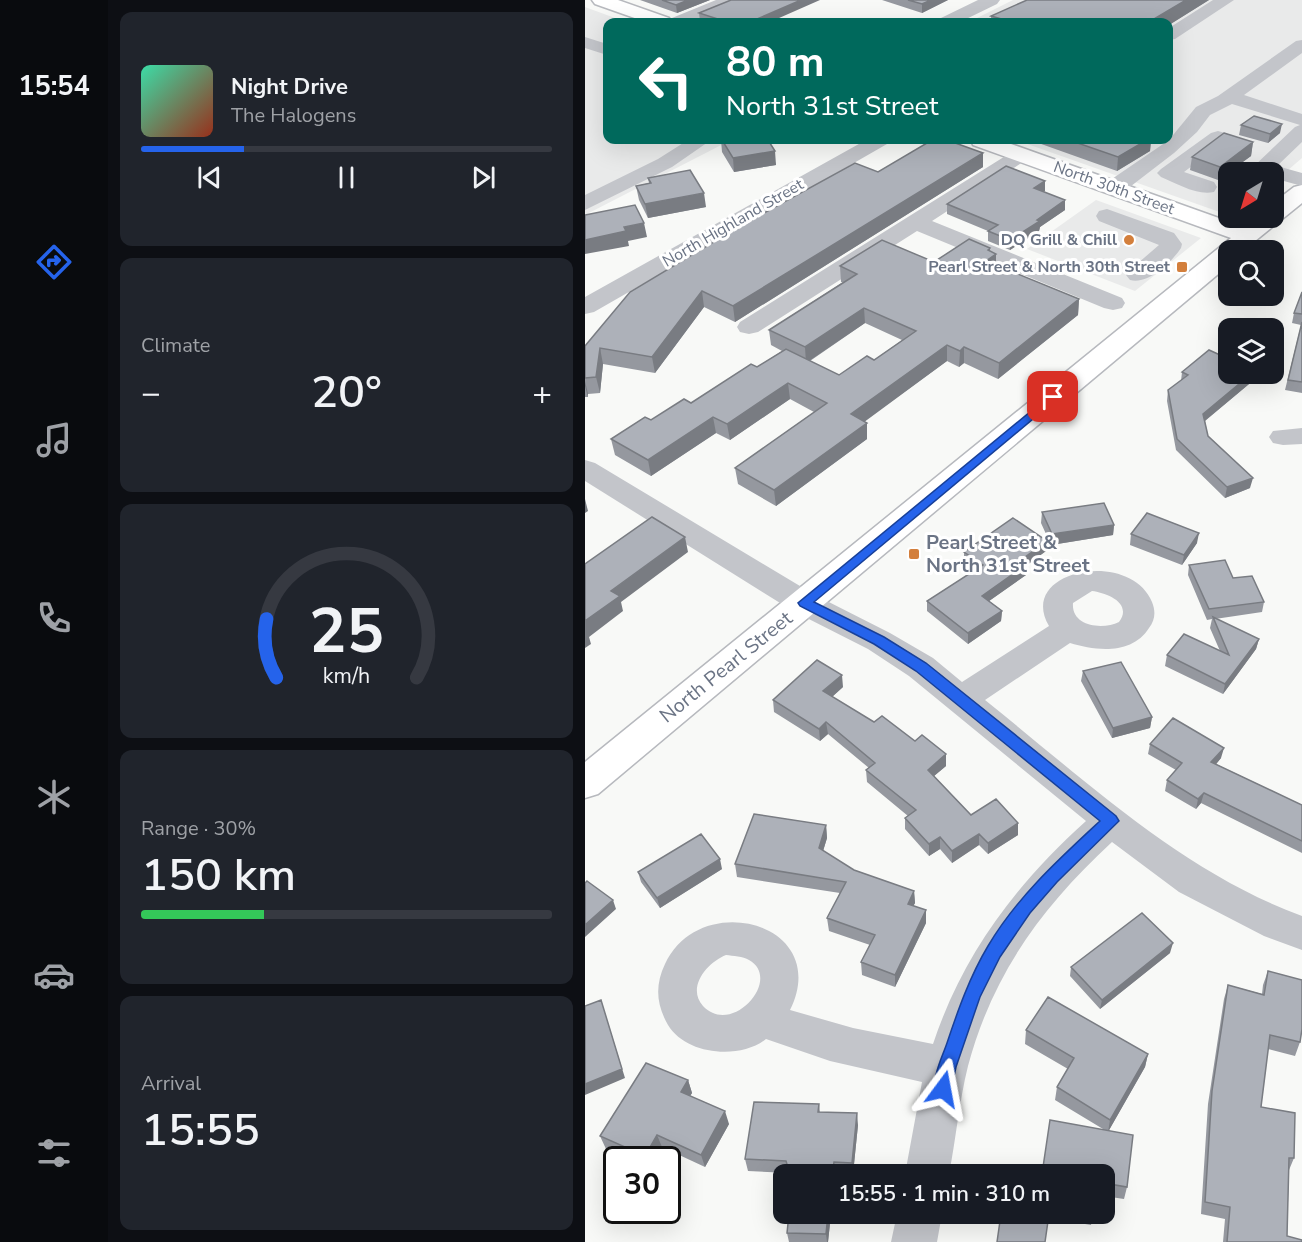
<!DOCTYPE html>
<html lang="en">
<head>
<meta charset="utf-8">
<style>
  body { margin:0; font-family:"Nunito Sans",sans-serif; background:#20242c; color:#f1f3f6; height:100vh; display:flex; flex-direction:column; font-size:22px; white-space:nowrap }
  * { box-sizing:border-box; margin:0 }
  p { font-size:20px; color:#9ea1a6 }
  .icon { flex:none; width:33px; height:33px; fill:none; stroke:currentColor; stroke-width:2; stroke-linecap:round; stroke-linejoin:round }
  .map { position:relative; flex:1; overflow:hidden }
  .side { display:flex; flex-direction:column; gap:12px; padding:12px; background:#0d0f14; width:477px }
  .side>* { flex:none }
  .banner { position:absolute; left:18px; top:18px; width:570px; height:126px; border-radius:12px; box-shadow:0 6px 24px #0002; background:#00695c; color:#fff; overflow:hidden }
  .needle { width:39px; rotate:218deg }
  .buttons { position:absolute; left:633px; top:162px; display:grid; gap:12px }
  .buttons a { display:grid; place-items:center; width:66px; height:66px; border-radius:12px; background:#171b24; box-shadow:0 6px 24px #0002; font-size:30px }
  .speed { position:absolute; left:18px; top:1146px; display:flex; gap:12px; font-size:30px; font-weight:700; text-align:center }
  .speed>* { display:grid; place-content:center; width:78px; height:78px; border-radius:50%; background:#171b24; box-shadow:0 6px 24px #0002; line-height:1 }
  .speed .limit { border:3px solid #111; border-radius:9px; background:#fff; color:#111 }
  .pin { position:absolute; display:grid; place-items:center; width:51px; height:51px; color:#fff; margin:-26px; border-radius:12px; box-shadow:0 3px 9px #0006 }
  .me { position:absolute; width:66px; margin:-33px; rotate:13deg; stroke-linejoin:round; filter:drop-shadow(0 0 4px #0008) }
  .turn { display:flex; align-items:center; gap:21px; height:126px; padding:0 24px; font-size:27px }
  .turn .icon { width:78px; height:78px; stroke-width:2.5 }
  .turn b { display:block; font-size:42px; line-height:51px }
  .big { font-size:45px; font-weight:600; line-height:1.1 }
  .side .tile { flex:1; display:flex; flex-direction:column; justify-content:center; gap:9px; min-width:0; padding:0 21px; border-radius:12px; background:#20242c }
  .side .dial { align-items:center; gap:0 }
  .dial svg { height:156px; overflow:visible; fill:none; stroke:#363941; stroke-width:7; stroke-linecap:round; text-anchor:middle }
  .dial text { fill:#f1f3f6; stroke:none }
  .song { display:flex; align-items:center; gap:18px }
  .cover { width:72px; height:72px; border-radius:9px; background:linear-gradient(135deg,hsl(160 70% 55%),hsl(10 70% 35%)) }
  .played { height:6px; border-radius:3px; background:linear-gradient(90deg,#2563eb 25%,#363941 25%) }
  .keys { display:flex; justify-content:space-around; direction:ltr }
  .heat { display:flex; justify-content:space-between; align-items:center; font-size:33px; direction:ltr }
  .charge { height:9px; border-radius:4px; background:linear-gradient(90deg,#34c759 30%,#363941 0) }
  .trip { position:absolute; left:188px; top:1164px; width:342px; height:60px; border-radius:12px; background:#171b24; box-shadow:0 6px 24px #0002; font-weight:600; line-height:60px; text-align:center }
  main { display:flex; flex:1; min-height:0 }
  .menu { display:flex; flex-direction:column; width:108px; justify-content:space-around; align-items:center; background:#090b0e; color:#9ea1a6 }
  .menu .icon { width:42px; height:42px }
  .menu .active { color:#2563eb }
  .menu b { font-size:27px; color:#f1f3f6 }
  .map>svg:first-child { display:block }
</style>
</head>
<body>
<main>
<nav class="menu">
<b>15:54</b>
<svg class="icon active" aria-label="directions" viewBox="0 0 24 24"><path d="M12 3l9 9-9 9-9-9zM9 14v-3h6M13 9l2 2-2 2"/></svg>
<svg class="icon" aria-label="music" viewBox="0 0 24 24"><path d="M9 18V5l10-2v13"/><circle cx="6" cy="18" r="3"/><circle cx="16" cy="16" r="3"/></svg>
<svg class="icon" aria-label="phone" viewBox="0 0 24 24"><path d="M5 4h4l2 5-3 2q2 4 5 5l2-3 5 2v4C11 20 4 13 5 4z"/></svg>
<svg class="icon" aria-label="climate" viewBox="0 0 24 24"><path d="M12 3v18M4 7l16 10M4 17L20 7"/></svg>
<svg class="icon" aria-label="car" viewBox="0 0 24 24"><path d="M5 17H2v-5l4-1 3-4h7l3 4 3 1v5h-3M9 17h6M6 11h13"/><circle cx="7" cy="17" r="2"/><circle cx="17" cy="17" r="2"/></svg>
<svg class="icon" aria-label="filters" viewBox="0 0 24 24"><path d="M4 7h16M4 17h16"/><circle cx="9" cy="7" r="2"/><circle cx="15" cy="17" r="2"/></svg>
</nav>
<section class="side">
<div class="tile">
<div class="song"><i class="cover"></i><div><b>Night Drive</b><p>The Halogens</p></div></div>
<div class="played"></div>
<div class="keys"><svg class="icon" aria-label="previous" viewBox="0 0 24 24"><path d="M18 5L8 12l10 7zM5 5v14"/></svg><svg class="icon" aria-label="pause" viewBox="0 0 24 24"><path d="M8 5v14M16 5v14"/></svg><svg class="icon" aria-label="next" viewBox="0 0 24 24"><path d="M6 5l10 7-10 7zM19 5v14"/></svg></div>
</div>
<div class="tile"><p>Climate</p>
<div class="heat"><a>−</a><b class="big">20°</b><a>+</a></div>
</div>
<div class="tile dial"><svg viewBox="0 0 100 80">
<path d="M14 69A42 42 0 1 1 86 69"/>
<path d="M14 69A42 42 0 0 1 9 39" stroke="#2563eb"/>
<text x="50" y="56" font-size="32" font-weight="700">25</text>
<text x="50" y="72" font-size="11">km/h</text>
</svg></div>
<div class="tile"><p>Range · 30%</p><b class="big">150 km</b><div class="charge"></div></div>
<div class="tile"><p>Arrival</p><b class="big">15:55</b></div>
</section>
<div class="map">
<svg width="717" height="1242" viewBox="0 0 717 1242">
  <rect width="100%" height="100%" fill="#f8f9f7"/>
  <path fill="#e9eaea" d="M428 0H717V158L689 182 688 172H644L643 215 431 140H584V22H384Z
    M0 7 41 22H22V140H146L0 215Z
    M511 200 616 238 550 291 442 249Z"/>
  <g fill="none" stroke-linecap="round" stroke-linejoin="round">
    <g stroke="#b7b9be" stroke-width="3">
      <path id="major" d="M7 0H33L84 18 86 22H61L10 4Z
        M386 140H415L659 227 671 218H688V203L709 187 717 185V203L659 250H644V265L13 794 0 798V762L646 238 388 145Z"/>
    </g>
    <path fill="#c3c5ca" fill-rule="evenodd" d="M131 0H155L152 4 107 22H84L87 18Z
      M393 0H415L412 4 375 22H353L356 18Z
      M628 0H649L590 39 584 40V28Z
      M0 37 22 44V55L0 48Z
      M717 40V53L659 95 717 114V142L692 166 717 173V186L688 178V172H670L667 168 710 127 715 125 647 104 625 115 612 132 589 153 537 193 529 194 521 193 518 188 521 183 584 140 611 107 633 96 711 41Z
      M633 131 640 133 643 137 640 141 599 172 629 182 632 187 629 192C612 196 591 183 576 177L572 173 576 169 626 133Z
      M103 140H126L87 167 0 210V195L73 159Z
      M281 140H305L302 144 9 312 0 314V297Z
      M437 148 444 150 447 154 444 158 347 221 537 298 540 303 537 308 528 310 519 308 332 231 173 332 164 334 155 332 152 327 155 322 430 150Z
      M522 209 589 233 597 244 596 248C586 263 563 285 545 280L541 275 545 270 574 245 514 221 511 216 514 211Z
      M717 428V444L698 445 688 443 684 437 688 431Z
      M0 460 10 463 230 595 305 633 348 658 377 682 464 626C431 570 545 548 567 602 571 612 570 620 564 628 547 655 511 651 485 643L400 700C499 779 597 872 717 916V950L679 936 594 892 527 842C457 907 408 973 383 1066 374 1102 371 1139 364 1174H320L337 1082 245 1061 181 1039C155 1060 101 1055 83 1025 71 1004 70 985 80 964 115 888 248 923 205 1010L268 1028 348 1044C378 954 431 884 501 821L324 676 283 649 208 611 0 481ZM507 591C522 593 548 603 534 622 518 630 486 627 488 603ZM141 955C148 956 158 956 164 960 198 979 147 1037 118 1006 101 987 123 962 141 955Z
      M312 1214H357L352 1242H306Z"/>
    <use href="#major" fill="#fff" fill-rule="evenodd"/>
  </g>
  <path fill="#95989f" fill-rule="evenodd" d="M55 0H125L92 13Z
    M297 0H363L337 13Z
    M624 0 584 25V22H406V16Z
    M114 13 185 22H118L115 21Z
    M656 125 695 133 683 143 654 135Z
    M136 140H183L191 165 149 172 137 152Z
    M445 140H566L565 151 532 171Z
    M668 142 666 156 633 180 605 170 607 157Z
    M398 167 150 322 119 307 70 373 18 364 15 393 3 394V397H0V346L293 172Z
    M63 178 121 207 63 218 54 200 51 186 64 183Z
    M460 181V191L458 192 480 210 455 227 454 231 425 250 403 241V231L362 214V204Z
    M405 248V251L411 254V265L494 299 493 315 413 379 379 363 374 367 362 361 279 421 282 439 191 506 153 484 150 468 229 412 205 399 145 440 131 433 66 476 30 455 26 439 106 403 172 367 197 351 186 345 184 330 258 282H256L255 266 349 262ZM280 323 317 340 289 360 254 375 225 361Z
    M717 292V393L700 390 716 325 707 323 709 313Z
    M597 372 676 374 620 421 623 436 665 488 640 498 591 450 582 401 583 390 596 381Z
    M457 512 529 525 528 535 466 545 456 523Z
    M546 534 612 543 597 565 545 545Z
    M462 541 461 551 442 565 441 575 404 601 417 611 416 621 383 644 342 611V601L390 570 379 562V552Z
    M604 565 648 578 679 602 677 612 630 619 674 639 671 649 638 694 580 666 582 655 635 651 625 628 627 619 622 620 603 575Z
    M498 671 567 717 565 728 527 738 496 681Z
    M258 687 247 697 289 722 330 741 361 754V766L349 776 386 815 433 835 403 854 394 845 367 863 355 849 344 856 320 829V818L323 816 282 782 281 770 284 768 243 734 235 741 189 712 188 700Z
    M565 744 636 758 631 764 717 805V853L616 803 611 809 580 791 582 780 591 770 563 754Z
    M241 825 242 838 238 851 269 870 329 891 330 903 328 906 341 910V923L310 987 277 975 276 962 285 945 244 931 242 918 255 893 152 877 150 864Z
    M137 869 75 908 56 882 53 872Z
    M585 953 515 1009 485 976 486 967Z
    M683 971 715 1042 710 1056 683 1049 676 1107 709 1158 704 1170 702 1236 717 1242H638L640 1219 616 1214 623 1104 639 999 643 985 677 994 678 985Z
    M441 1030 563 1054 560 1067 524 1130 542 1187 539 1199 519 1196 518 1129 470 1100 472 1087 483 1069 440 1044Z
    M103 1080 107 1093 105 1096 144 1124 120 1167 77 1147 70 1160H45L21 1149 15 1136Z
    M234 1104 235 1112 273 1125 268 1174H204V1173L163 1171 160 1159Z
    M246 1214 243 1242H204L202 1233Z
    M416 1214H508L506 1225 464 1218Z"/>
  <path fill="#797c82" d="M103 0H125L92 13 91 5Z
    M216 0H235L185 22H165Z
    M346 0H363L337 13V4Z
    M601 0H624L584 25V22H564Z
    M697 124 695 133 683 143 685 134Z
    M562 140H566L565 151 532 171 533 157Z
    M668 142 666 156 633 180 635 167Z
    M190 151 191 165 149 172 148 158Z
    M398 153V167L150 322 148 306Z
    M460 181V191L448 198 449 188Z
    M119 193 121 207 63 218 60 204Z
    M480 200V210L455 227 454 231 425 250V240L452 220Z
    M59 223 62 237 43 241 44 246 0 254V240L39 227Z
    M405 248V258L411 254V269L400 276 403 250Z
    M117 291 119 307 70 373 67 357Z
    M494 299 493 315 413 379 414 363Z
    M279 308 280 323 221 363 220 347Z
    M362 345V361L267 431 266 414Z
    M379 347V363L374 367 375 351Z
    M15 348 18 364 15 393 11 377Z
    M695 349 693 359 688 363V355Z
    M666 374H676L616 424 618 414Z
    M0 381 3 394V397L0 386Z
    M203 383 205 399 145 440 142 424Z
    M128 417 131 433 66 476 63 460Z
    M282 423V439L191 506 189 490Z
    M668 478 665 488 640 498 642 487Z
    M0 499 3 511 0 513Z
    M529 525 528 535 466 545 467 534Z
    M614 533 612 543 597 565 599 555Z
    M100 537 103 552 36 602 38 611 4 637 6 644 0 648V621L26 591Z
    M462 541 461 551 442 565 441 575 397 606V596L436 560Z
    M417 611 416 621 383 644V633Z
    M674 639 671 649 638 694 640 684Z
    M257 675 258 687 239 704 238 691Z
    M567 717 565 728 527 738 528 728Z
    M241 722 243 734 235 741 234 729Z
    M639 748 636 758 624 773 626 762Z
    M361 754V766L343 781V770Z
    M619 793 616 803 611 809 613 799Z
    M433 823V835L403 854V843Z
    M241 825 242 838 235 861 234 848Z
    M394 834V845L367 863V851Z
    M355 837V849L344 856V844Z
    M135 859 137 869 75 908 72 898Z
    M329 891 330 903 323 916V904Z
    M28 900 31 909 0 937V925Z
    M341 910V923L310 987V975Z
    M588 943 585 953 515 1009 517 1000Z
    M16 1000 40 1078 0 1095V1084Z
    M563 1054 560 1067 523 1132 525 1120Z
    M103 1080 107 1093 100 1104 96 1092Z
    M140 1111 144 1124 120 1167 116 1155Z
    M272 1113 273 1125 268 1174 267 1163Z
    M72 1135 77 1147 70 1160H61L60 1156Z
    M249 1162 250 1174H247Z
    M243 1214H246L243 1242H242L241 1234Z"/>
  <path fill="#adb1b9" stroke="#797c82" stroke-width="1.5" d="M77 0H103L91 5Z
    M146 0H216L165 22H142L114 13Z
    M323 0H346L337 4Z
    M442 0H601L564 22H427L406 16Z
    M669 116 697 124 685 134 656 125Z
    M639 133 668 142 635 167 607 157Z
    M137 140H183L190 151 148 158Z
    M347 140H362L398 153 148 306 117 291 67 357 15 348 11 377 0 378V346L45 292 152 228 270 163 293 172Z
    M484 140H562L533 157Z
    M421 166 460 181 449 188 480 200 452 220 455 221 425 240 403 231 413 225 362 204Z
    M105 170 119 193 60 204 51 186 66 183 63 178Z
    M50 205 59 223 39 227 41 231 0 240V215Z
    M384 239 405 248 403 250 411 254 401 261 494 299 414 363 379 347 375 351 362 345 266 414 282 423 189 490 150 468 242 403 203 383 142 424 128 417 63 460 26 439 60 417 66 420 99 399 106 403 166 364 172 367 201 349 254 375 282 356 289 360 331 331 279 308 220 347 184 330 272 274 255 266 297 240 349 262Z
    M717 292V314L709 313Z
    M717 322V382L703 380Z
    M641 340H644V374H666L618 414 623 436 668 478 642 487 592 439 583 390 603 375 597 372 624 350 635 355Z
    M688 348 695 349 688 355Z
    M519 503 529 525 467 534 457 512Z
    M562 513 614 533 599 555 546 534Z
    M67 517 100 537 26 591 35 596 0 621V564Z
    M428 518 462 541 436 560 442 564 397 596 417 611 383 633 342 601 398 565 379 552Z
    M640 560 648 578 667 576 679 602 624 609 604 565Z
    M628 617 674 639 640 684 582 655 599 634 644 655Z
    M232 660 257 675 238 691 289 722 297 716 330 741 337 735 361 754 343 770 386 815 411 799 433 823 403 843 394 834 367 851 355 837 344 844 320 818 331 810 281 770 290 763 241 722 234 729 188 700Z
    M536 662 567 717 528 728 498 671Z
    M588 718 639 748 626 762 717 805V841L619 793 613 799 582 780 597 763 565 744Z
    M169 814 241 825 234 848 269 870 329 891 323 904 341 910 310 975 276 962 290 935 242 918 261 882 150 864Z
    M116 834 135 859 72 898 53 872Z
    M2 881 28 900 0 925V883Z
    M557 913 588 943 517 1000 486 967Z
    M683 971 717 980V1029L715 1042 685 1035 676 1107 710 1113 709 1158H704L702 1236 717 1240V1242H642L645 1207 620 1202 627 1091 643 985 679 995Z
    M463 997 563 1054 525 1120 472 1087 489 1058 441 1030Z
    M16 1000 37 1069 0 1084V1006Z
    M61 1063 103 1080 96 1092 140 1111 116 1155 72 1135 60 1156 15 1136Z
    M169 1102 234 1104 233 1112 272 1113 267 1163 249 1162 247 1174H205L201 1161 160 1159Z
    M465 1120 548 1135 542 1187 519 1183V1174H457Z
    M423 1171 442 1174H422Z
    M204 1214H243L241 1234 202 1233Z
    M416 1214H464L460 1242H412Z"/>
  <path fill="#2563eb" stroke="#184099" stroke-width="1.5" d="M468 393 474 397 472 399 229 602 299 637 341 663 531 816 534 821 472 882 445 913 415 957 395 997 371 1067 365 1095 358 1098 352 1095C345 1080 357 1058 362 1043 373 1010 385 976 403 946 432 897 474 859 515 821L331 671 289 644 215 606 213 603Z"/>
  <g fill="#d37f3c" stroke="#fff" stroke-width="2">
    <circle cx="544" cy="240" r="6"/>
    <rect x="591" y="261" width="12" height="12" rx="3"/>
    <rect x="323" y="548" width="12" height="12" rx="3"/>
  </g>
  <g text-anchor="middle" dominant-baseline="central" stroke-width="6" stroke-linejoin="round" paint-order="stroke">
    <g font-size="16" fill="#6b7485" stroke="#fff">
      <text transform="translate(529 188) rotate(20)">North 30th Street</text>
      <text transform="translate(148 223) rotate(-30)">North Highland Street</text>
    </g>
    <g font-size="16" font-weight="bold" fill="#6b7485" stroke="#fff" text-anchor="end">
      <text x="532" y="240">DQ Grill &amp; Chill</text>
      <text x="585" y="267">Pearl Street &amp; North 30th Street</text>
    </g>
    <g font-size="20" font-weight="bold" fill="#6b7485" stroke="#fff" text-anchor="start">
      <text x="341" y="542">Pearl Street &amp;<tspan x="341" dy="23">North 31st Street</tspan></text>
    </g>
    <g font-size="20" fill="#6b7485" stroke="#fff">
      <text transform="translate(141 667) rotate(-39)">North Pearl Street</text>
    </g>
  </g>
</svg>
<div class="buttons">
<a><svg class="needle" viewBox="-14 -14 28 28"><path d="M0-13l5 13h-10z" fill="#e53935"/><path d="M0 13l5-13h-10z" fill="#9ea1a6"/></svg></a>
<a><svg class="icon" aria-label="search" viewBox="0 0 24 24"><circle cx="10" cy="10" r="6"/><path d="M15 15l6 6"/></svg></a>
<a><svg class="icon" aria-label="layers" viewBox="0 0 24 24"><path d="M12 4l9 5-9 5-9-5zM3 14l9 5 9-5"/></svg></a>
</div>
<div class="speed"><div class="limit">30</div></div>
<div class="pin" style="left:468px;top:397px;background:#d93025"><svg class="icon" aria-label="arrive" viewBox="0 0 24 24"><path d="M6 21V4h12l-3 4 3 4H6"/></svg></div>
<svg class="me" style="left:358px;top:1089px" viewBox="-20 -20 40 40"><path d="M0-17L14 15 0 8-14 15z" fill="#2563eb" stroke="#fff" stroke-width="4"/></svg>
<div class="trip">15:55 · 1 min · 310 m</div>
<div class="banner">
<div class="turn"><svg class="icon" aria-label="left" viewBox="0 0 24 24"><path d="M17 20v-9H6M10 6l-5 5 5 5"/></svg><div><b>80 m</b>North 31st Street</div></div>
</div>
</div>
</main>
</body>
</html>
